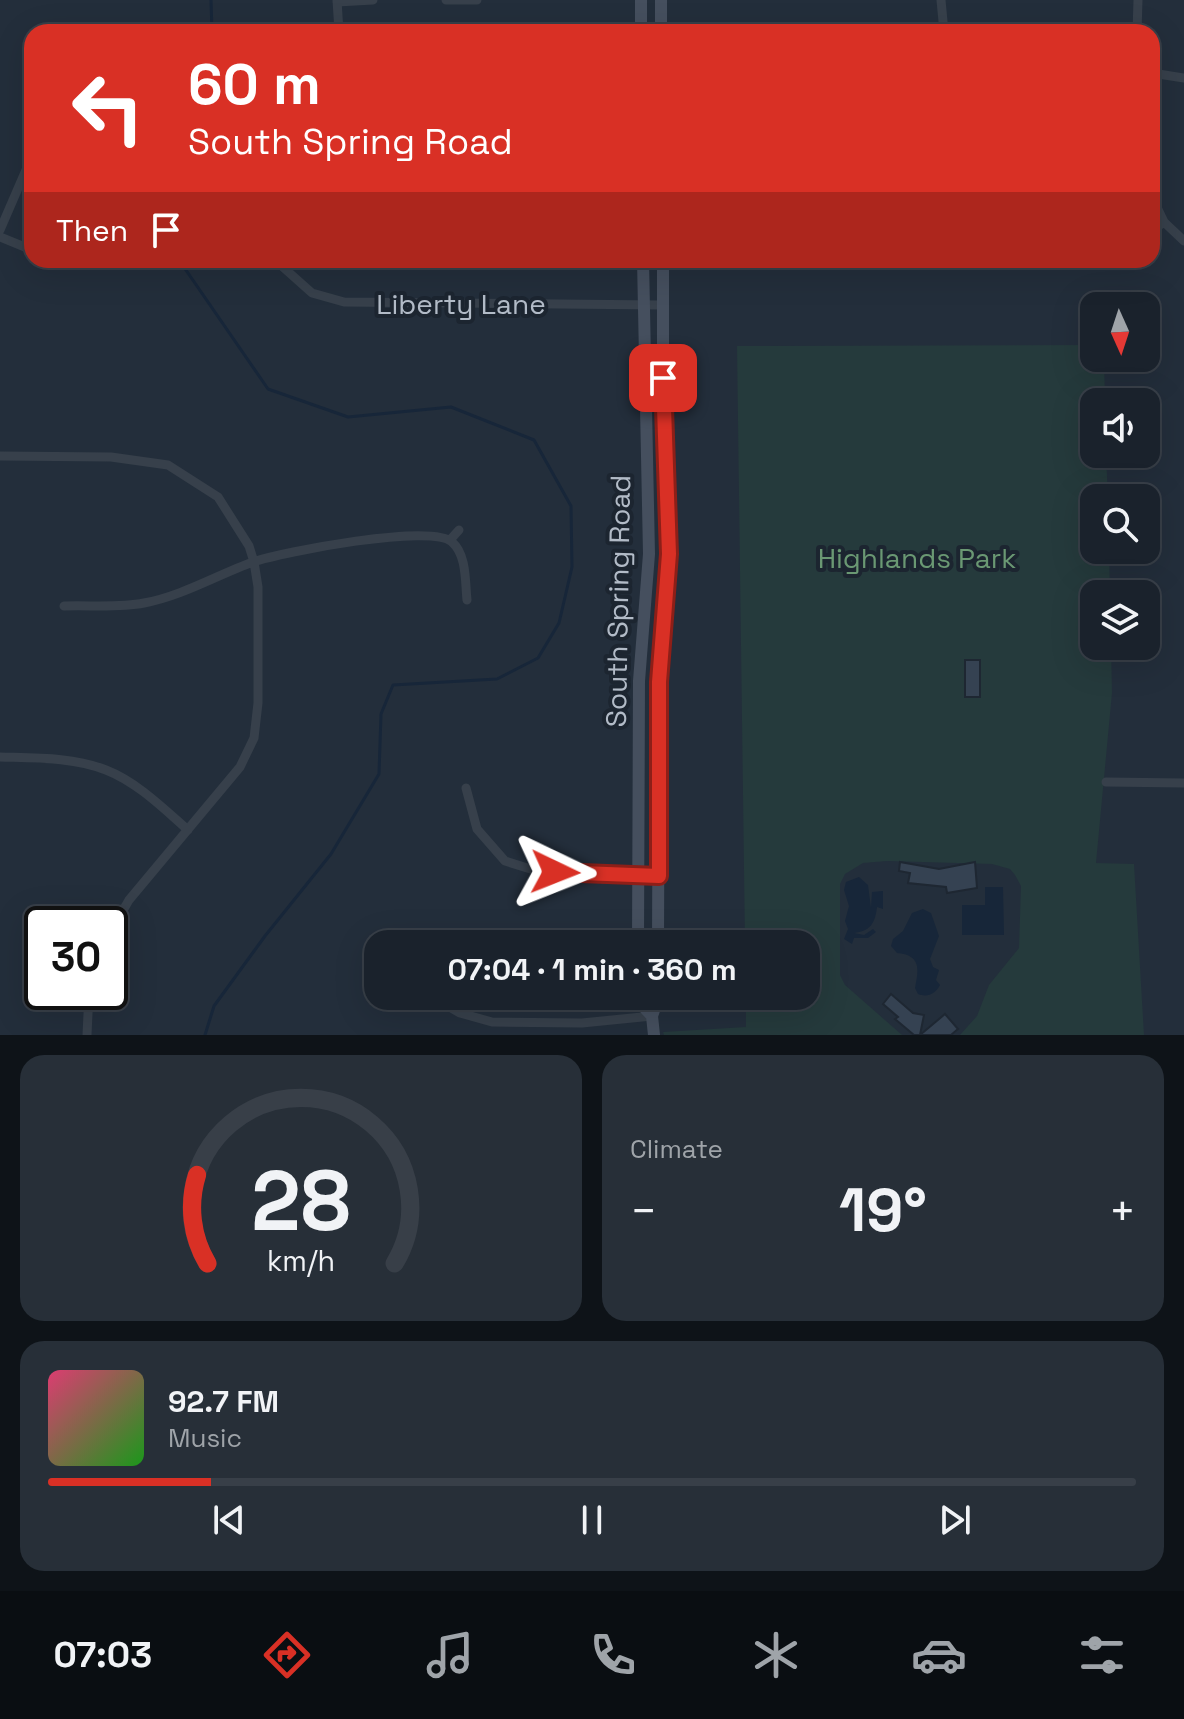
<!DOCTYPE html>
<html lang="en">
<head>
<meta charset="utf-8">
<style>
  body { margin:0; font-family:"Space Grotesk",sans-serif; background:#272f38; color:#f1f3f6; height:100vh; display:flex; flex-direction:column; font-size:30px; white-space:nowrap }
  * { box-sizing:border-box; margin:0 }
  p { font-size:26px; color:#9fa4a9 }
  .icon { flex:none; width:44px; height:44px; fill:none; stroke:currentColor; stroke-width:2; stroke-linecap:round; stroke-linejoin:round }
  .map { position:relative; height:1035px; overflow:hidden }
  .drawer { display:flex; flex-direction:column; gap:20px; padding:20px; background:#0e1318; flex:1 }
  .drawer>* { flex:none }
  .banner { position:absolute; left:24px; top:24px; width:1136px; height:244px; border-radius:24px; box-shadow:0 8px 32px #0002,0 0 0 2px #383f48; background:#d93025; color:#fff; overflow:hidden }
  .needle { width:52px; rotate:177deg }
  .controls { position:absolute; left:1080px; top:292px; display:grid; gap:16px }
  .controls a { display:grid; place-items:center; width:80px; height:80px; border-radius:16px; background:#1a222c; box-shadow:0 8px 32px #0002,0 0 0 2px #383f48; font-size:40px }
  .speed { position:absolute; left:24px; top:906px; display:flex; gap:16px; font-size:40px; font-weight:700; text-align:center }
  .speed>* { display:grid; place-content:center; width:104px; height:104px; border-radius:50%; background:#1a222c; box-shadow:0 8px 32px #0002,0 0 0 2px #383f48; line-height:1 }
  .speed .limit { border:4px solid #111; border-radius:12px; background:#fff; color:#111 }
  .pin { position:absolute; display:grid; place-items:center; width:68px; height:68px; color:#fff; margin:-34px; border-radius:16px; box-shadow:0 4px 12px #0006 }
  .me { position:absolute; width:88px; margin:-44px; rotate:92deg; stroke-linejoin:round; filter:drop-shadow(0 0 6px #0008) }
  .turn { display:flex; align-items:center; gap:28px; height:168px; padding:0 32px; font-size:36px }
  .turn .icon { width:104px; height:104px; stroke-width:2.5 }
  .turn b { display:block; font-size:56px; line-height:68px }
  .then { display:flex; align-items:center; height:76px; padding:0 32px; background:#0003; gap:16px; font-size:30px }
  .big { font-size:60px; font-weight:700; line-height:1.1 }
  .drawer .tile { flex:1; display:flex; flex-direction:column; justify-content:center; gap:12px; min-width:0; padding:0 28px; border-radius:24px; background:#272f38 }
  .drawer .dial { align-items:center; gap:0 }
  .dial svg { height:208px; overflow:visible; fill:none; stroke:#383f48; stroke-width:7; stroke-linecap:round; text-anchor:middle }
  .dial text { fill:#f1f3f6; stroke:none }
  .song { display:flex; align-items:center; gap:24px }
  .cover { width:96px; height:96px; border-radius:12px; background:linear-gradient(135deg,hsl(340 70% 55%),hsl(120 70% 35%)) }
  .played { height:8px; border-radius:4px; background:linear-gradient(90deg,#d93025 15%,#383f48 15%) }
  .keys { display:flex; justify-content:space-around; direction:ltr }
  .heat { display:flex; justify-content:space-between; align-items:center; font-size:44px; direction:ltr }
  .drawer .tiles { flex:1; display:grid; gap:20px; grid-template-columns:1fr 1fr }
  .tile:last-child { grid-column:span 2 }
  .trip { position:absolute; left:364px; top:930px; width:456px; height:80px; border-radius:24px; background:#1a222c; box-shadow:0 8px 32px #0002,0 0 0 2px #383f48; font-weight:700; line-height:80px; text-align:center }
  .tabs { display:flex; height:128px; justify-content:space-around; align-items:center; background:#0a0e12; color:#9fa4a9 }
  .tabs .icon { width:56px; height:56px }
  .tabs .selected { color:#d93025 }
  .tabs b { font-size:36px; color:#f1f3f6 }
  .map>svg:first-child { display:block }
</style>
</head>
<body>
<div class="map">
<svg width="1184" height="1035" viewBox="0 0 1184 1035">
  <rect width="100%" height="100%" fill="#232e3b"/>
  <path fill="#253a3c" d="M1094 345V358H1104L1105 402H1094V454H1106L1108 498H1094V550H1109L1110 594H1094V646H1111L1112 693 1096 863 1134 864 1144 1035H960L977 1016 989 985 1019 948 1021 886 1015 875 1010 869 992 864 887 861 863 863 845 874 840 884V975L845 985 902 1035H664L663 1032 746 1027V996H806V944H745L737 346Z"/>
  <path fill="#172639" d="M859 877 868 885 871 908 872 892 883 891V909L877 907C875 924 870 931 854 933L864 935 873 929 876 932 868 938H854L852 944 844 939 848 929 845 921 849 906 844 890 846 882Z
    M985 887H1003L1004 935H962V905H985Z
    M923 909 931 913 939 936 930 959 933 967 939 970 936 980 940 985C936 993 928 998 918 994L915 988C919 969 921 955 897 953L891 946 893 939 903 931 912 913Z"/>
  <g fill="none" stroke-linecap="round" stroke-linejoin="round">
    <path stroke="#172639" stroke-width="3" d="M211 0 212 32
      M179 260 268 389 348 417 451 407 534 440 571 506 572 567 559 623 538 658 497 679 393 685 381 714 379 774 331 854 265 936 214 1006 205 1035"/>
  </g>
  <path fill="#354252" stroke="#1e2732" stroke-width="2" d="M965 660H980V697H965Z
    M900 862 939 869 975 862 977 888 947 893 946 887 908 883 910 873 899 871Z
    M891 994 913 1013 924 1015 920 1035H914L895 1019 898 1017 883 1004Z
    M945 1014 958 1029 951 1035H920Z"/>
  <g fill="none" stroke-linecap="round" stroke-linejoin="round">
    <path stroke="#37404b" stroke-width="9" d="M337 0 339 32
      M446 0H477
      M941 0 944 32
      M337 2 373 0
      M100 32V31
      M1137 32 1138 0
      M1152 73 1184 78
      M1152 197 1164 222 1184 241
      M0 230 32 156
      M1152 231 1164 222
      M0 237 32 250
      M275 260 312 293 344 302 661 305
      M1026 260 1084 264 1103 260
      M0 456 111 457 168 465 218 497 249 546 254 562 258 587V703L254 738 240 767 129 900 110 933
      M450 540 459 530
      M64 606C90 605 119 608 144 603 182 596 217 575 253 562 282 552 432 523 452 542 467 555 465 582 467 600
      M0 757C34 758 74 757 106 770 137 782 164 809 188 830
      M1106 782 1184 783
      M466 788 477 829 505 861 537 871 659 876
      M374 964 378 966
      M431 996 460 1013 492 1022 582 1023 652 1016
      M87 1035 89 992"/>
    <path stroke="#454f5e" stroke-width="12" d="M641 0V32
      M661 0V32
      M638 944 639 681 649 554 643 260
      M658 944 659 682 669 554 663 378V260
      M639 996V1002L652 1016 654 1035
      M652 1016 659 996"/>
  </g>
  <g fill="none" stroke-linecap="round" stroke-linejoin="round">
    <g stroke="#8d1f18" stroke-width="20">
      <path id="route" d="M555 872 659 876V682L669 554 663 378"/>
    </g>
    <use href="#route" stroke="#d93025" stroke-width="14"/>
  </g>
  <g text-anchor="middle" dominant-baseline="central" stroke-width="8" stroke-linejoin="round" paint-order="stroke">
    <g font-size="28" fill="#b2bbc7" stroke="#1c2530">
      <text x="461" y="304">Liberty Lane</text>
      <text transform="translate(618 601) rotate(-89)">South Spring Road</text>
    </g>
    <g font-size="28" fill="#6a9873" stroke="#1c2530">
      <text x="917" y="558">Highlands Park</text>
    </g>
  </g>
</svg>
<div class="controls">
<a><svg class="needle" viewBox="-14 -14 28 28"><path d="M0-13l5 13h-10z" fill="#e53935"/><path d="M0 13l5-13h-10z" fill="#9fa4a9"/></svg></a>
<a><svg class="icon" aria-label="sound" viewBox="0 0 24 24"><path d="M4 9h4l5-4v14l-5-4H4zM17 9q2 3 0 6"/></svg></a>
<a><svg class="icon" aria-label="search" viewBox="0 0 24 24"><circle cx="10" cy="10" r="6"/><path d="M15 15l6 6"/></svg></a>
<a><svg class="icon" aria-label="layers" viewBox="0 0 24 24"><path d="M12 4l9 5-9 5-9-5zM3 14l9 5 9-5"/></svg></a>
</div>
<div class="speed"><div class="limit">30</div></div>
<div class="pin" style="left:663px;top:378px;background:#d93025"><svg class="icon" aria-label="arrive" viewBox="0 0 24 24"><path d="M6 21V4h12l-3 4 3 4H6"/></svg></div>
<svg class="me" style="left:555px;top:872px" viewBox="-20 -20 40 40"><path d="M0-17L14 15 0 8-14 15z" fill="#d93025" stroke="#fff" stroke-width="4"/></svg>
<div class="trip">07:04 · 1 min · 360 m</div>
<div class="banner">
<div class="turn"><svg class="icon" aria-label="left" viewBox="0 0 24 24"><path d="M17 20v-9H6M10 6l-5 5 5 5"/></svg><div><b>60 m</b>South Spring Road</div></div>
<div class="then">Then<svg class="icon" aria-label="arrive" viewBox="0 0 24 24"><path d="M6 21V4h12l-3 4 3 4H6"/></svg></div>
</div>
</div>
<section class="drawer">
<div class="tiles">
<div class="tile dial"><svg viewBox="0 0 100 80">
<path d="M14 69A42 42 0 1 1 86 69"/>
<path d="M14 69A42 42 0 0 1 10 35" stroke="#d93025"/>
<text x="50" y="56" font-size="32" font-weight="700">28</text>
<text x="50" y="72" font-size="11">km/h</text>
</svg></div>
<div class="tile"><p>Climate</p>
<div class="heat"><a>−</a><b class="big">19°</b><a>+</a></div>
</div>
<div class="tile">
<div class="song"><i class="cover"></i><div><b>92.7 FM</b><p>Music</p></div></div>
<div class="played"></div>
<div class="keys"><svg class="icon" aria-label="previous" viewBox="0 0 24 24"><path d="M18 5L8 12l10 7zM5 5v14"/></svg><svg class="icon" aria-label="pause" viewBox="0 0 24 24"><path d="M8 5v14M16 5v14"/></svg><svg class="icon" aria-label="next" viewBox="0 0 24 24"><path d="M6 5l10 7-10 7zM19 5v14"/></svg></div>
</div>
</div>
</section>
<nav class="tabs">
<b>07:03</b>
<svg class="icon selected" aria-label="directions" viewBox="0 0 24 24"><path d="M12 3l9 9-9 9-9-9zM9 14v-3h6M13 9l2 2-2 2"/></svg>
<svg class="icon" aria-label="music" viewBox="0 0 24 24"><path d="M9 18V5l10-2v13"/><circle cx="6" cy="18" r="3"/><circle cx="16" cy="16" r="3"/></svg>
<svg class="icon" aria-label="phone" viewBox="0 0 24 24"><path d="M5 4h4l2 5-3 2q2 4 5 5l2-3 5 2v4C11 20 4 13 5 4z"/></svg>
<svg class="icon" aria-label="climate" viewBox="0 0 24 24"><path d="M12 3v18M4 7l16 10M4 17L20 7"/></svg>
<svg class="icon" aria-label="car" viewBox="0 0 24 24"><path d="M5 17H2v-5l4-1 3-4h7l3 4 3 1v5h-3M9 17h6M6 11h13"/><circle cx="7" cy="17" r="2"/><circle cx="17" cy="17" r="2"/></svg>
<svg class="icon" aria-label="filters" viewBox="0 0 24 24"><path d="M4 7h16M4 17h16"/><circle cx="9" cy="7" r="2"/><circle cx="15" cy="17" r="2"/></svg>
</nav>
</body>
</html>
